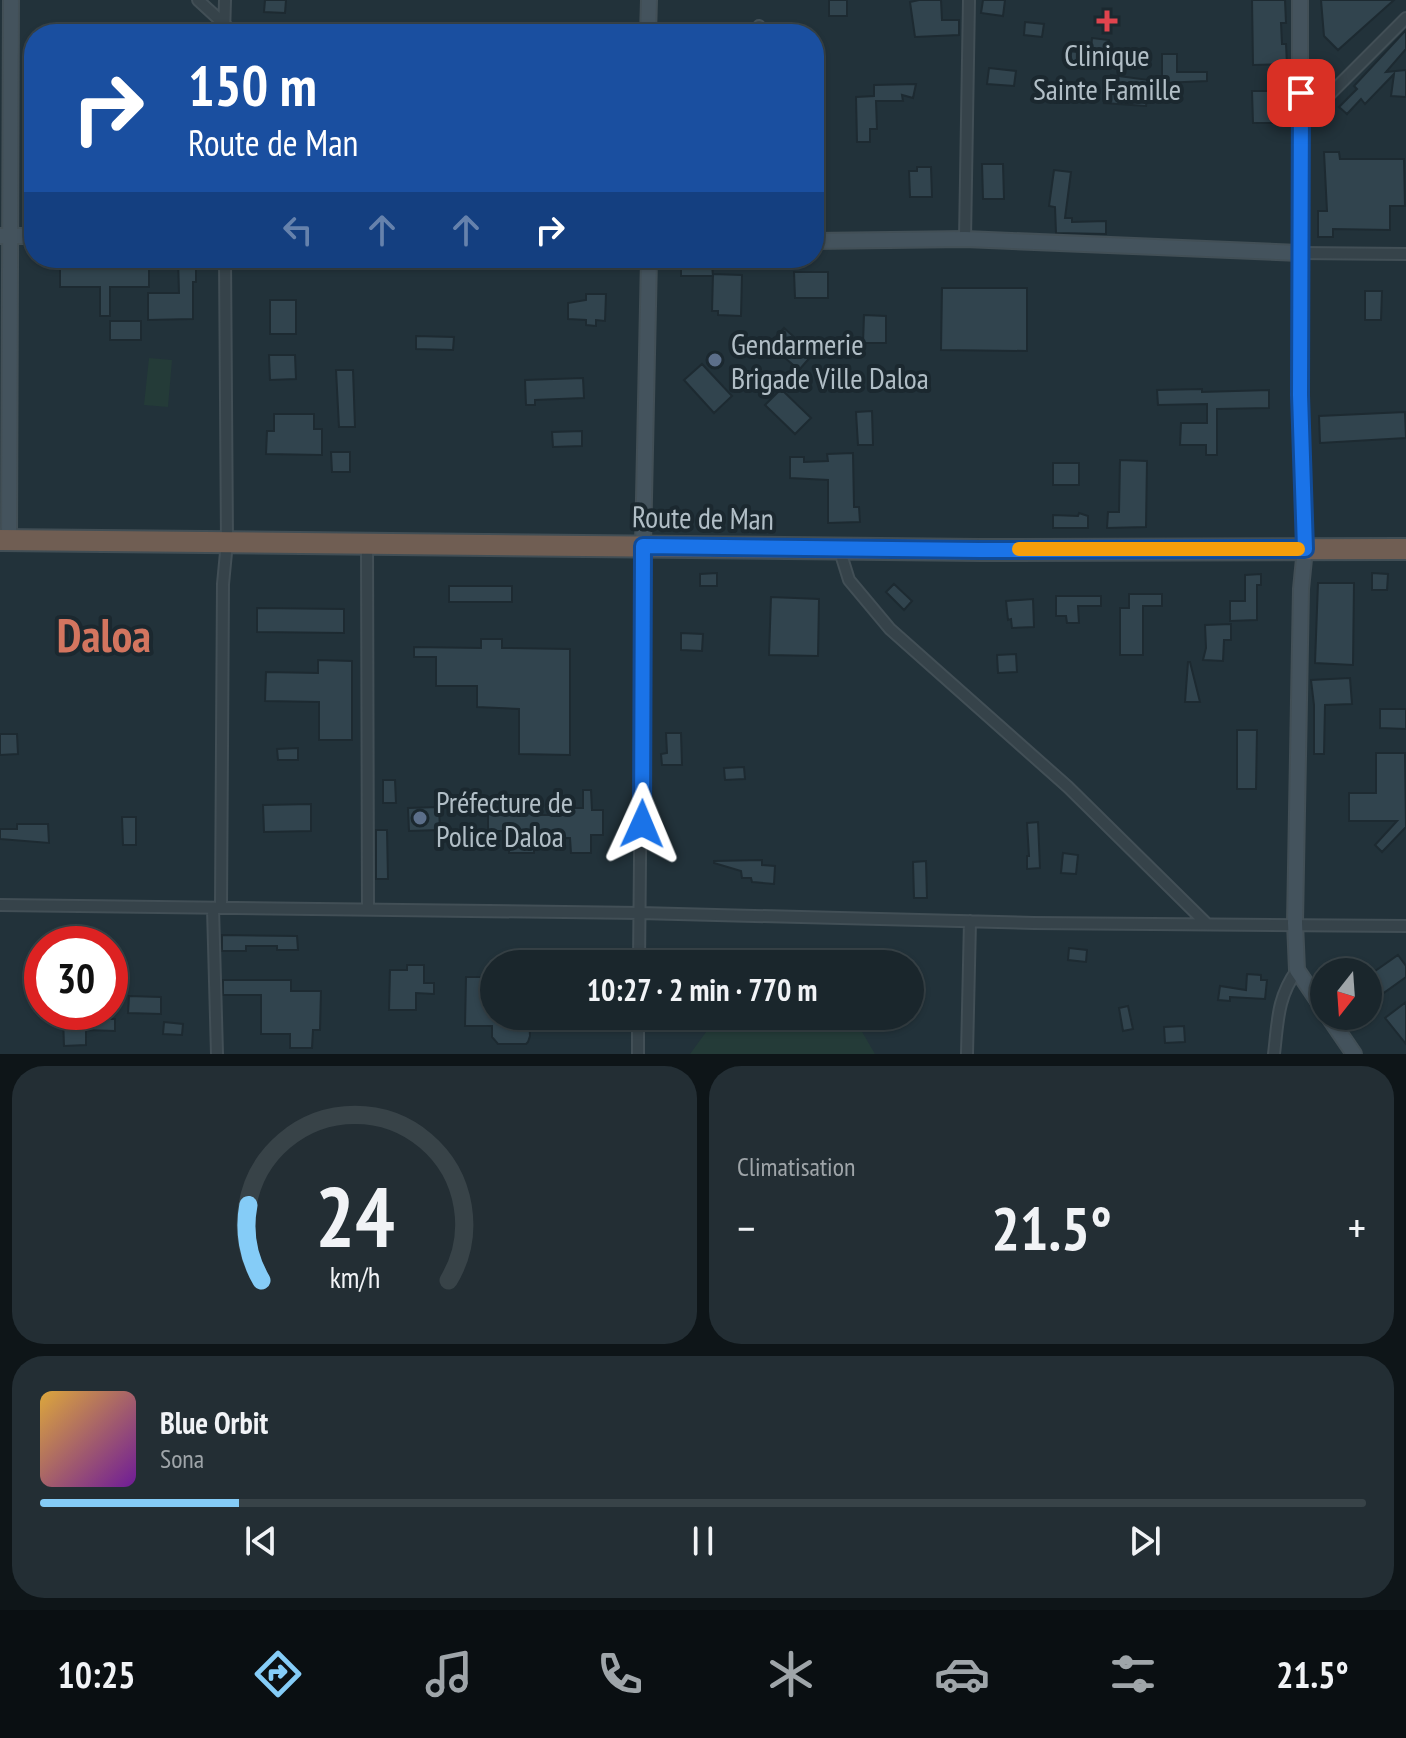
<!DOCTYPE html>
<html lang="fr">
<head>
<meta charset="utf-8">
<style>
  body { margin:0; font-family:"PT Sans Narrow",sans-serif; background:#232e34; color:#f1f3f6; height:100vh; display:flex; flex-direction:column; font-size:30px; white-space:nowrap }
  * { box-sizing:border-box; margin:0 }
  p { font-size:26px; color:#9fa5a9 }
  .icon { flex:none; width:44px; height:44px; fill:none; stroke:currentColor; stroke-width:2; stroke-linecap:round; stroke-linejoin:round }
  .map { position:relative; height:1054px; overflow:hidden }
  .sheet { display:flex; flex-direction:column; gap:12px; padding:12px; background:#0e1518; flex:1 }
  .sheet>* { flex:none }
  .hud { position:absolute; left:24px; top:24px; width:800px; height:244px; border-radius:32px; box-shadow:0 2px 6px #0004,0 0 0 2px #384348; background:#1a4fa0; color:#fff; overflow:hidden }
  .needle { width:52px; rotate:197deg }
  .fabs { position:absolute; left:1310px; top:958px; display:grid; gap:16px }
  .fabs a { display:grid; place-items:center; width:72px; height:72px; border-radius:50%; background:#1a262c; box-shadow:0 2px 6px #0004,0 0 0 2px #384348; font-size:40px }
  .speed { position:absolute; left:24px; top:926px; display:flex; gap:16px; font-size:40px; font-weight:700; text-align:center }
  .speed>* { display:grid; place-content:center; width:104px; height:104px; border-radius:50%; background:#1a262c; box-shadow:0 2px 6px #0004,0 0 0 2px #384348; line-height:1 }
  .speed .limit { border:12px solid #d22; background:#fff; color:#111 }
  .pin { position:absolute; display:grid; place-items:center; width:68px; height:68px; color:#fff; margin:-34px; border-radius:16px; box-shadow:0 4px 12px #0006 }
  .me { position:absolute; width:88px; margin:-44px; rotate:1deg; stroke-linejoin:round; filter:drop-shadow(0 0 6px #0008) }
  .turn { display:flex; align-items:center; gap:28px; height:168px; padding:0 32px; font-size:36px }
  .turn .icon { width:104px; height:104px; stroke-width:2.5 }
  .turn b { display:block; font-size:56px; line-height:68px }
  .lanes { display:flex; align-items:center; height:76px; padding:0 32px; background:#0003; justify-content:center; gap:40px; direction:ltr }
  .lanes .off { opacity:.35 }
  .big { font-size:60px; font-weight:800; line-height:1.1 }
  .sheet .widget { flex:1; display:flex; flex-direction:column; justify-content:center; gap:12px; min-width:0; padding:0 28px; border-radius:32px; background:#232e34 }
  .sheet .dial { align-items:center; gap:0 }
  .dial svg { height:208px; overflow:visible; fill:none; stroke:#384348; stroke-width:7; stroke-linecap:round; text-anchor:middle }
  .dial text { fill:#f1f3f6; stroke:none }
  .song { display:flex; align-items:center; gap:24px }
  .cover { width:96px; height:96px; border-radius:12px; background:linear-gradient(135deg,hsl(40 70% 55%),hsl(280 70% 35%)) }
  .played { height:8px; border-radius:4px; background:linear-gradient(90deg,#85ccf7 15%,#384348 15%) }
  .keys { display:flex; justify-content:space-around; direction:ltr }
  .heat { display:flex; justify-content:space-between; align-items:center; font-size:44px; direction:ltr }
  .sheet .tiles { flex:1; display:grid; gap:12px; grid-template-columns:1fr 1fr }
  .widget:last-child { grid-column:span 2 }
  .trip { position:absolute; left:480px; top:950px; width:444px; height:80px; border-radius:40px; background:#1a262c; box-shadow:0 2px 6px #0004,0 0 0 2px #384348; font-weight:800; line-height:80px; text-align:center }
  .tab-bar { display:flex; height:128px; justify-content:space-around; align-items:center; background:#0a0f12; color:#9fa5a9 }
  .tab-bar .icon { width:56px; height:56px }
  .tab-bar .on { color:#85ccf7 }
  .tab-bar b { font-size:36px; color:#f1f3f6 }
  .map>svg:first-child { display:block }
</style>
</head>
<body>
<div class="map">
<svg width="1406" height="1054" viewBox="0 0 1406 1054">
  <rect width="100%" height="100%" fill="#22323a"/>
  <path fill="#243b38" d="M149 358 172 360 168 407 144 405Z
    M724 1016H841L861 1030 875 1054H690L706 1032Z"/>
  <path fill="#31444e" stroke="#1d2a31" stroke-width="2" d="M265 0H286L285 13 264 12Z
    M829 0H847V16H829Z
    M919 0H941L942 20H959V35L915 37 910 2Z
    M983 0H1005L1003 16 981 13Z
    M1252 0H1285L1286 23H1281L1282 44H1286L1287 64 1253 65Z
    M1321 0H1394L1338 50 1324 36Z
    M1025 22 1044 24 1042 37 1024 35Z
    M1406 30V49L1386 72 1406 70V97L1391 96 1394 74 1365 104 1361 99 1347 114 1339 107 1357 89 1354 86Z
    M1092 38 1109 40 1107 53 1091 51Z
    M1069 51 1093 54 1091 68 1068 66Z
    M1162 54H1177V72H1207V81L1162 83Z
    M989 68 1016 71 1014 86 987 84Z
    M1111 75 1149 80 1146 106 1104 103 1106 85 1110 86Z
    M916 84 913 98 902 95 903 101H876L877 129H870V142H857L856 97 874 96V85Z
    M1252 91H1271V103H1278V123H1253Z
    M24 137H34V160L25 161Z
    M1324 152H1339L1340 159H1404L1405 206H1390V230L1333 229V237H1318V211H1327Z
    M982 164H1003L1004 199H983Z
    M917 167H931L932 197H910L909 171H917Z
    M1054 170 1071 172 1065 218H1072V222L1106 221V234L1056 233 1055 207 1049 206Z
    M178 258H196V282H193V319L148 320V293H179Z
    M60 263H97V267H130V263H149V287H110V316H100V287H60Z
    M681 265H712L713 276H681Z
    M794 272H828V298H795Z
    M713 274 742 275 741 316 718 315V311H712Z
    M942 288H1027V351L941 350Z
    M1365 291H1382L1381 320H1365Z
    M586 294H606L605 321 596 320V326L586 325V320L568 319V303L586 300Z
    M270 300H296V334H270Z
    M864 315 886 316V343H863Z
    M110 321H141V340H110Z
    M784 328 813 354 799 370 769 344Z
    M416 336 454 337 453 350 416 349Z
    M269 355H295L296 379 270 380Z
    M702 364 732 396 714 413 684 380Z
    M336 370H353L355 427H339Z
    M583 378 584 398 535 400V405H526L525 380Z
    M781 389 811 418 795 434 765 405Z
    M1202 389V392L1269 390V408L1217 409V455H1206V445H1180L1181 423H1207V404L1158 405 1157 390Z
    M872 411 873 445H858L856 412Z
    M1405 412 1406 438 1320 443 1319 416Z
    M274 414H314V429H322V455L266 454 267 431H274Z
    M582 431V446L553 447 552 432Z
    M331 452H350V472H332Z
    M853 453 854 507H859L860 522 828 523V480L790 478V457H804V462L828 461 827 454Z
    M1120 460 1147 461 1146 527 1107 528 1108 512H1119Z
    M1053 463H1079V485H1053Z
    M1079 513 1088 516V528H1053V515L1078 516Z
    M717 573V586H700V574Z
    M1372 573 1388 574 1387 590H1372Z
    M1261 574V585H1257V620L1230 621V601H1245V575Z
    M1318 583H1354L1353 665 1315 663Z
    M894 584 912 601 904 610 886 592Z
    M449 586H512V602H449Z
    M1129 594H1162V606H1143V655H1120V608H1129Z
    M1056 596H1101V606H1078L1079 623H1067L1066 616H1056Z
    M771 597 819 599 818 656 769 655Z
    M1033 599 1034 627 1012 628 1011 619 1008 620 1006 601Z
    M257 608 344 609V633L257 632Z
    M1231 624V640H1224L1223 661 1203 660 1206 648 1205 625Z
    M681 633 703 634 702 651 681 650Z
    M481 639H502V648L570 649V755L519 754V709L477 707V686H436V657H414V647L481 648Z
    M1016 654 1017 672 998 673 997 655Z
    M318 660 352 661V740H319V702L265 701 266 672 318 673Z
    M1188 662H1190L1200 702H1185Z
    M1350 678 1352 704 1325 705 1324 754H1314V705L1311 680Z
    M1380 709H1406V729L1380 728Z
    M1237 730H1257L1256 789H1237Z
    M666 733H681L682 765H662L661 754 667 753Z
    M0 734H17L18 754 0 755Z
    M298 748V760H278L277 749Z
    M1376 753H1405L1406 827 1382 852 1375 845 1397 821H1349V793H1376Z
    M744 767 745 779 725 780 724 768Z
    M383 780H395L396 803H383Z
    M583 790H591L592 810H603V835H591V853H571L570 838H534V853H509V831H488V810H508V806H522V800H535V815H571V808H583Z
    M311 804V831L264 832 263 805Z
    M439 807 440 830 409 831 408 808Z
    M122 817H136V845H123Z
    M1038 822 1040 868 1027 869V856H1029L1027 823Z
    M17 824H48L49 843 0 839V829H17Z
    M376 830H387L388 879H376Z
    M1063 853 1078 855 1076 874 1061 873Z
    M762 860V865L775 866 774 884 752 882 751 878H742L741 871 714 863V861Z
    M926 861 927 898H914L913 862Z
    M222 935 297 936 298 950H277V946H246V951H222Z
    M1069 948 1087 950 1086 962 1068 960Z
    M1398 955 1406 966V977L1378 997 1368 983V976Z
    M407 965H424V983H434V994L416 993V1010H389L390 970H407Z
    M1247 974 1261 975V980H1267L1265 999 1230 997V1001L1218 1000 1220 986 1246 990Z
    M466 977H494V1016H529L530 1036 528 1042 526 1044H498L492 1037V1026H465Z
    M223 980H291V991H321L320 1030H313L312 1048H290V1034H261V995H223Z
    M129 996 161 997V1014L128 1013Z
    M1406 1002V1044L1385 1018Z
    M1128 1006 1133 1029 1123 1031 1119 1008Z
    M63 1018 115 1019V1031L86 1030V1045L64 1046Z
    M164 1022 183 1024 182 1035 163 1034Z
    M1184 1026 1185 1042 1165 1043 1164 1027Z"/>
  <g fill="none" stroke-linecap="round" stroke-linejoin="round">
    <g stroke="#424f56" stroke-width="14">
      <path id="street" d="M198 0 235 34
        M224 34 225 0
        M758 34 759 26
        M1301 123 1406 18
        M965 239 969 0
        M1300 253 1406 254
        M367 543 368 909
        M839 548 849 580 890 629 1068 787 1207 924
        M0 905 640 913 1034 923 1406 926
        M213 908 217 1054
        M221 908 223 584 227 542 225 258
        M639 964 643 546
        M638 1054V1016
        M967 1054 970 921
        M1274 1054C1278 1021 1277 998 1297 970"/>
    </g>
    <g stroke="#424f56" stroke-width="18">
      <path id="secondary" d="M1300 0V395L1305 549 1301 589 1295 923 1297 970 1324 1010
        M648 34 649 0
        M0 236H34
        M814 241 965 239 1300 253
        M9 539 11 0
        M643 546 649 258
        M1328 1016 1354 1054"/>
    </g>
    <g stroke="#414e55" stroke-width="24">
      <path id="highway" d="M0 540 979 550 1406 549"/>
    </g>
    <use href="#street" stroke="#36434a" stroke-width="10"/>
    <use href="#secondary" stroke="#44535d" stroke-width="14"/>
    <use href="#highway" stroke="#705e53" stroke-width="20"/>
  </g>
  <g fill="none" stroke-linecap="round" stroke-linejoin="round">
    <g stroke="#114b97" stroke-width="20">
      <path id="route" d="M642 824 643 546 979 550 1305 549 1300 395 1301 93"/>
    </g>
    <use href="#route" stroke="#1a73e8" stroke-width="14"/>
    <path stroke="#f59e0b" stroke-width="14" d="M1019 549H1298"/>
  </g>
  <path fill="#e0444e" stroke="#1b282f" stroke-width="3" d="M1103 9h8v8h8v8h-8v8h-8v-8h-8v-8h8z"/>
  <g fill="#5c6f8a" stroke="#1b282f" stroke-width="3">
    <circle cx="715" cy="360" r="8"/>
    <circle cx="420" cy="818" r="8"/>
  </g>
  <g text-anchor="middle" dominant-baseline="central" stroke-width="8" stroke-linejoin="round" paint-order="stroke">
    <g font-size="30" fill="#b1bec6" stroke="#1b282f" text-anchor="start">
      <text x="1107" y="54" text-anchor="middle">Clinique<tspan x="1107" dy="34">Sainte Famille</tspan></text>
      <text x="731" y="343">Gendarmerie<tspan x="731" dy="34">Brigade Ville Daloa</tspan></text>
      <text x="436" y="801">Préfecture de<tspan x="436" dy="34">Police Daloa</tspan></text>
    </g>
    <g font-size="30" fill="#b1bec6" stroke="#1b282f">
      <text transform="translate(703 517) rotate(1)">Route de Man</text>
    </g>
    <g font-size="46" font-weight="bold" fill="#d3755f" stroke="#1b282f">
      <text x="104" y="635">Daloa</text>
    </g>
  </g>
</svg>
<div class="fabs">
<a><svg class="needle" viewBox="-14 -14 28 28"><path d="M0-13l5 13h-10z" fill="#e53935"/><path d="M0 13l5-13h-10z" fill="#9fa5a9"/></svg></a>
</div>
<div class="speed"><div class="limit">30</div></div>
<div class="pin" style="left:1301px;top:93px;background:#d93025"><svg class="icon" aria-label="arrive" viewBox="0 0 24 24"><path d="M6 21V4h12l-3 4 3 4H6"/></svg></div>
<svg class="me" style="left:642px;top:824px" viewBox="-20 -20 40 40"><path d="M0-17L14 15 0 8-14 15z" fill="#1a73e8" stroke="#fff" stroke-width="4"/></svg>
<div class="trip">10:27 · 2 min · 770 m</div>
<div class="hud">
<div class="turn"><svg class="icon" aria-label="right" viewBox="0 0 24 24"><path d="M7 20v-9h11M14 6l5 5-5 5"/></svg><div><b>150 m</b>Route de Man</div></div>
<div class="lanes"><svg class="icon off" aria-label="left" viewBox="0 0 24 24"><path d="M17 20v-9H6M10 6l-5 5 5 5"/></svg><svg class="icon off" aria-label="ahead" viewBox="0 0 24 24"><path d="M12 20V5M6 11l6-6 6 6"/></svg><svg class="icon off" aria-label="ahead" viewBox="0 0 24 24"><path d="M12 20V5M6 11l6-6 6 6"/></svg><svg class="icon" aria-label="right" viewBox="0 0 24 24"><path d="M7 20v-9h11M14 6l5 5-5 5"/></svg></div>
</div>
</div>
<section class="sheet">
<div class="tiles">
<div class="widget dial"><svg viewBox="0 0 100 80">
<path d="M14 69A42 42 0 1 1 86 69"/>
<path d="M14 69A42 42 0 0 1 9 40" stroke="#85ccf7"/>
<text x="50" y="56" font-size="32" font-weight="700">24</text>
<text x="50" y="72" font-size="11">km/h</text>
</svg></div>
<div class="widget"><p>Climatisation</p>
<div class="heat"><a>−</a><b class="big">21.5°</b><a>+</a></div>
</div>
<div class="widget">
<div class="song"><i class="cover"></i><div><b>Blue Orbit</b><p>Sona</p></div></div>
<div class="played"></div>
<div class="keys"><svg class="icon" aria-label="previous" viewBox="0 0 24 24"><path d="M18 5L8 12l10 7zM5 5v14"/></svg><svg class="icon" aria-label="pause" viewBox="0 0 24 24"><path d="M8 5v14M16 5v14"/></svg><svg class="icon" aria-label="next" viewBox="0 0 24 24"><path d="M6 5l10 7-10 7zM19 5v14"/></svg></div>
</div>
</div>
</section>
<nav class="tab-bar">
<b>10:25</b>
<svg class="icon on" aria-label="directions" viewBox="0 0 24 24"><path d="M12 3l9 9-9 9-9-9zM9 14v-3h6M13 9l2 2-2 2"/></svg>
<svg class="icon" aria-label="music" viewBox="0 0 24 24"><path d="M9 18V5l10-2v13"/><circle cx="6" cy="18" r="3"/><circle cx="16" cy="16" r="3"/></svg>
<svg class="icon" aria-label="phone" viewBox="0 0 24 24"><path d="M5 4h4l2 5-3 2q2 4 5 5l2-3 5 2v4C11 20 4 13 5 4z"/></svg>
<svg class="icon" aria-label="climate" viewBox="0 0 24 24"><path d="M12 3v18M4 7l16 10M4 17L20 7"/></svg>
<svg class="icon" aria-label="car" viewBox="0 0 24 24"><path d="M5 17H2v-5l4-1 3-4h7l3 4 3 1v5h-3M9 17h6M6 11h13"/><circle cx="7" cy="17" r="2"/><circle cx="17" cy="17" r="2"/></svg>
<svg class="icon" aria-label="filters" viewBox="0 0 24 24"><path d="M4 7h16M4 17h16"/><circle cx="9" cy="7" r="2"/><circle cx="15" cy="17" r="2"/></svg>
<b>21.5°</b>
</nav>
</body>
</html>
